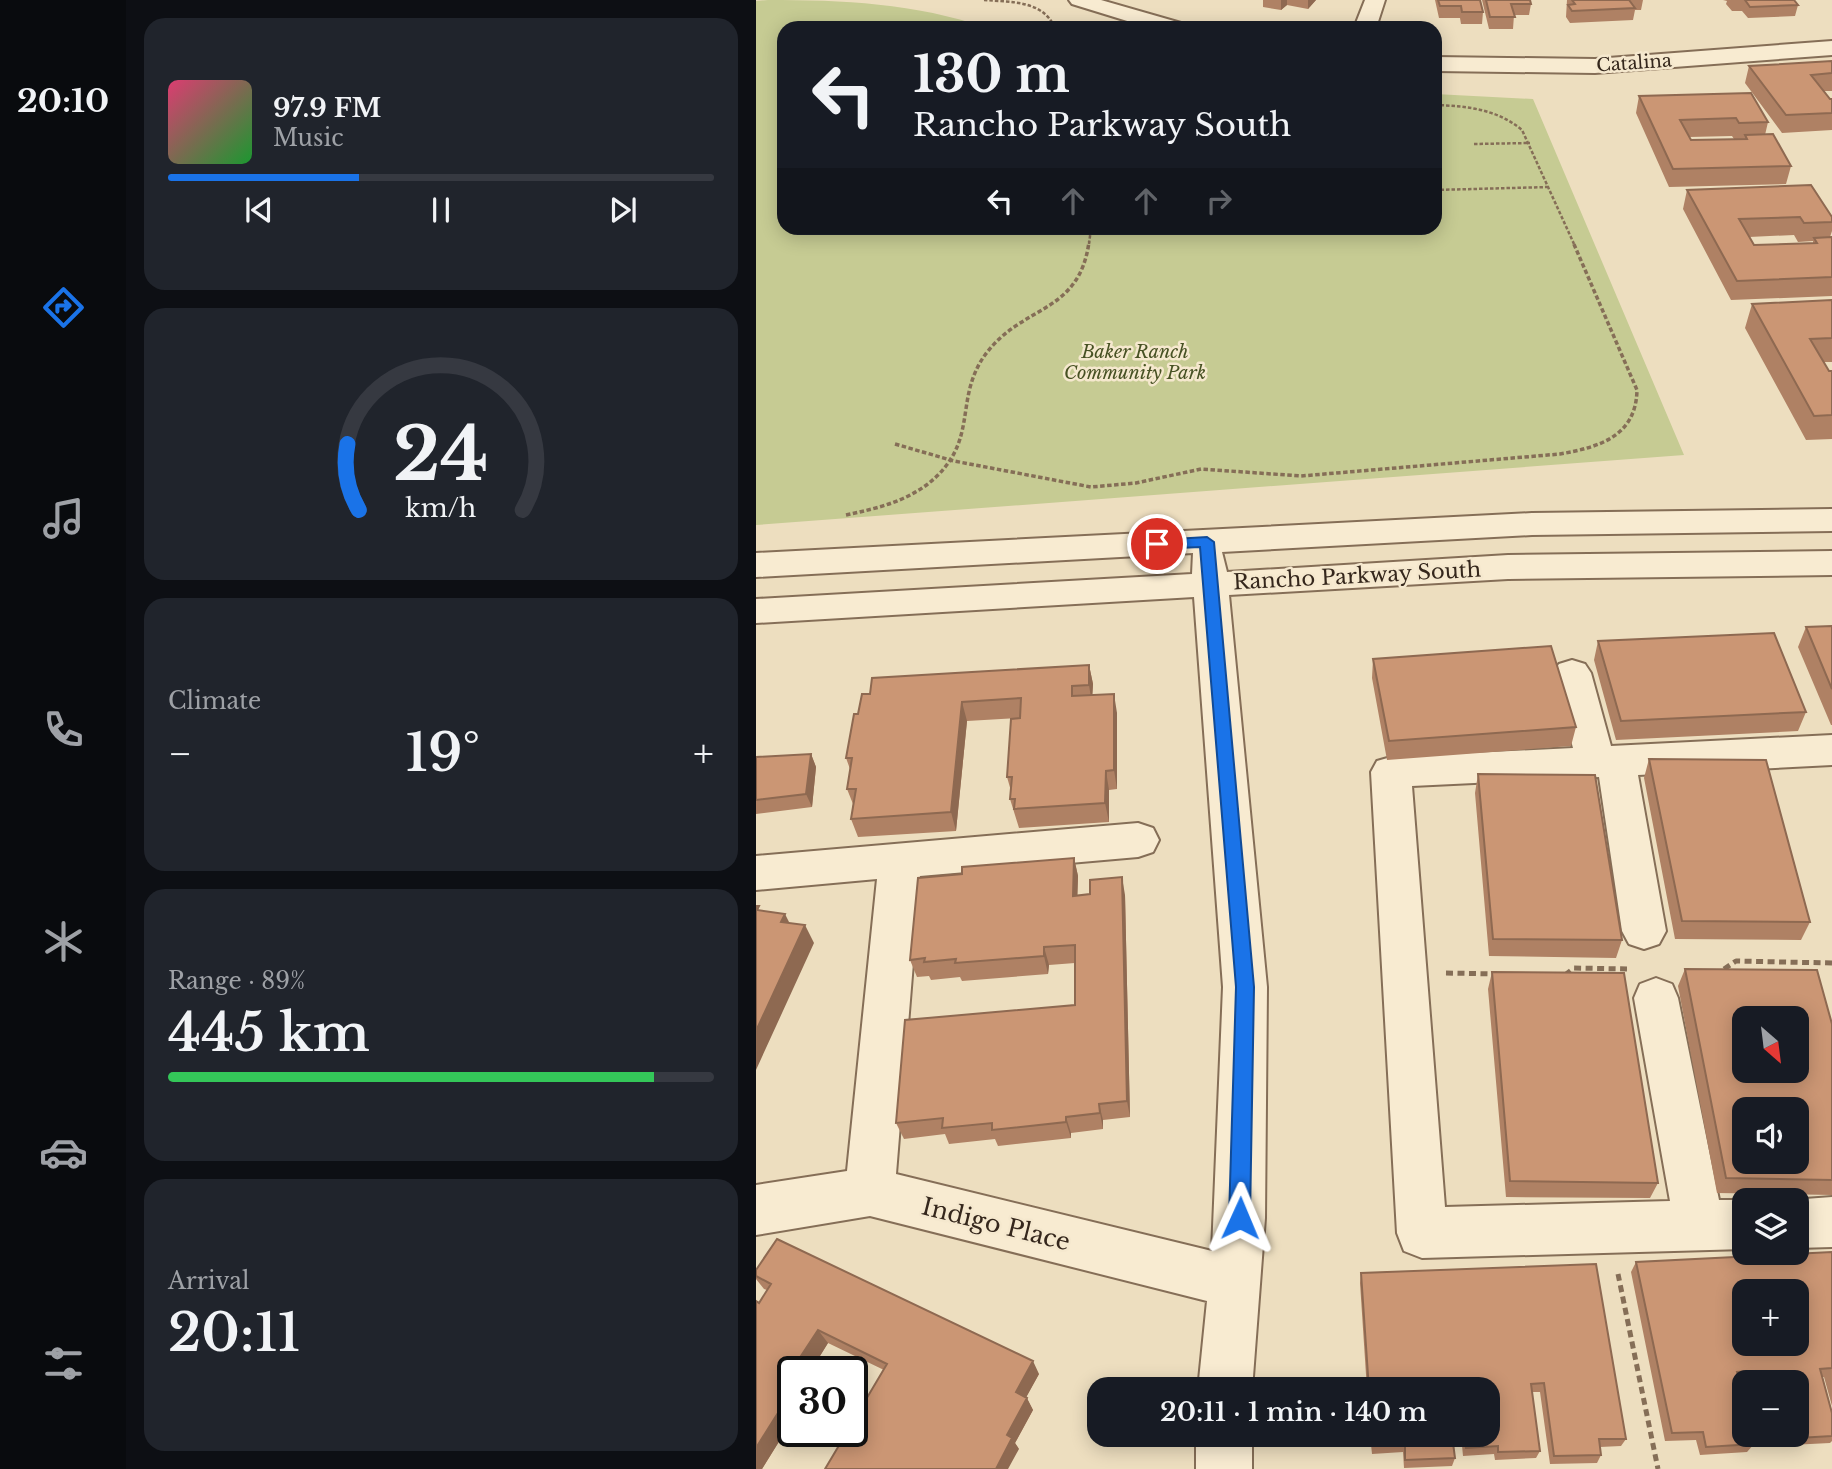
<!DOCTYPE html>
<html lang="en">
<head>
<meta charset="utf-8">
<style>
  body { margin:0; font-family:"Libre Baskerville",serif; background:#20242c; color:#f1f3f6; height:100vh; display:flex; flex-direction:column; font-size:26px; white-space:nowrap }
  * { box-sizing:border-box; margin:0 }
  p { font-size:23px; color:#9ea1a6 }
  .icon { flex:none; width:38px; height:38px; fill:none; stroke:currentColor; stroke-width:2; stroke-linecap:round; stroke-linejoin:round }
  .map { position:relative; flex:1; overflow:hidden }
  .panel { display:flex; flex-direction:column; gap:18px; padding:18px; background:#0d0f14; width:630px }
  .panel>* { flex:none }
  .top-card { position:absolute; left:21px; top:21px; width:665px; height:214px; border-radius:21px; box-shadow:0 4px 18px #0003; background:#171b24; color:#f1f3f6; overflow:hidden }
  .needle { width:46px; rotate:152deg }
  .controls { position:absolute; left:976px; top:1006px; display:grid; gap:14px }
  .controls a { display:grid; place-items:center; width:77px; height:77px; border-radius:14px; background:#171b24; box-shadow:0 4px 18px #0003; font-size:35px }
  .speed { position:absolute; left:21px; top:1356px; display:flex; gap:14px; font-size:35px; font-weight:700; text-align:center }
  .speed>* { display:grid; place-content:center; width:91px; height:91px; border-radius:50%; background:#171b24; box-shadow:0 4px 18px #0003; line-height:1 }
  .speed .limit { border:4px solid #111; border-radius:10px; background:#fff; color:#111 }
  .pin { position:absolute; display:grid; place-items:center; width:60px; height:60px; color:#fff; margin:-30px; border:4px solid #fff; border-radius:50%; box-shadow:0 2px 7px #0007 }
  .me { position:absolute; width:77px; margin:-38px; rotate:1deg; stroke-linejoin:round; filter:drop-shadow(0 0 5px #0008) }
  .turn { display:flex; align-items:center; gap:24px; height:147px; padding:0 21px; font-size:32px }
  .turn .icon { width:91px; height:91px; stroke-width:2.5 }
  .turn b { display:block; font-size:49px; line-height:60px }
  .lanes { display:flex; align-items:center; height:66px; padding:0 21px; background:#0003; justify-content:center; gap:35px; direction:ltr }
  .lanes .off { opacity:.35 }
  .big { font-size:52px; font-weight:600; line-height:1.1 }
  .panel .card { flex:1; display:flex; flex-direction:column; justify-content:center; gap:10px; min-width:0; padding:0 24px; border-radius:21px; background:#20242c }
  .panel .dial { align-items:center; gap:0 }
  .dial svg { height:182px; overflow:visible; fill:none; stroke:#363941; stroke-width:7; stroke-linecap:round; text-anchor:middle }
  .dial text { fill:#f1f3f6; stroke:none }
  .song { display:flex; align-items:center; gap:21px }
  .cover { width:84px; height:84px; border-radius:10px; background:linear-gradient(135deg,hsl(340 70% 55%),hsl(130 70% 35%)) }
  .played { height:7px; border-radius:4px; background:linear-gradient(90deg,#1a73e8 35%,#363941 35%) }
  .keys { display:flex; justify-content:space-around; direction:ltr }
  .heat { display:flex; justify-content:space-between; align-items:center; font-size:38px; direction:ltr }
  .charge { height:10px; border-radius:5px; background:linear-gradient(90deg,#34c759 89%,#363941 0) }
  .trip { position:absolute; left:331px; top:1377px; width:413px; height:70px; border-radius:21px; background:#171b24; box-shadow:0 4px 18px #0003; font-weight:600; line-height:70px; text-align:center }
  main { display:flex; flex:1; min-height:0 }
  .dock { display:flex; flex-direction:column; width:126px; justify-content:space-around; align-items:center; background:#090b0e; color:#9ea1a6 }
  .dock .icon { width:49px; height:49px }
  .dock .on { color:#1a73e8 }
  .dock b { font-size:32px; color:#f1f3f6 }
  .map>svg:first-child { display:block }
</style>
</head>
<body>
<main>
<nav class="dock">
<b>20:10</b>
<svg class="icon on" aria-label="directions" viewBox="0 0 24 24"><path d="M12 3l9 9-9 9-9-9zM9 14v-3h6M13 9l2 2-2 2"/></svg>
<svg class="icon" aria-label="music" viewBox="0 0 24 24"><path d="M9 18V5l10-2v13"/><circle cx="6" cy="18" r="3"/><circle cx="16" cy="16" r="3"/></svg>
<svg class="icon" aria-label="phone" viewBox="0 0 24 24"><path d="M5 4h4l2 5-3 2q2 4 5 5l2-3 5 2v4C11 20 4 13 5 4z"/></svg>
<svg class="icon" aria-label="climate" viewBox="0 0 24 24"><path d="M12 3v18M4 7l16 10M4 17L20 7"/></svg>
<svg class="icon" aria-label="car" viewBox="0 0 24 24"><path d="M5 17H2v-5l4-1 3-4h7l3 4 3 1v5h-3M9 17h6M6 11h13"/><circle cx="7" cy="17" r="2"/><circle cx="17" cy="17" r="2"/></svg>
<svg class="icon" aria-label="filters" viewBox="0 0 24 24"><path d="M4 7h16M4 17h16"/><circle cx="9" cy="7" r="2"/><circle cx="15" cy="17" r="2"/></svg>
</nav>
<section class="panel">
<div class="card">
<div class="song"><i class="cover"></i><div><b>97.9 FM</b><p>Music</p></div></div>
<div class="played"></div>
<div class="keys"><svg class="icon" aria-label="previous" viewBox="0 0 24 24"><path d="M18 5L8 12l10 7zM5 5v14"/></svg><svg class="icon" aria-label="pause" viewBox="0 0 24 24"><path d="M8 5v14M16 5v14"/></svg><svg class="icon" aria-label="next" viewBox="0 0 24 24"><path d="M6 5l10 7-10 7zM19 5v14"/></svg></div>
</div>
<div class="card dial"><svg viewBox="0 0 100 80">
<path d="M14 69A42 42 0 1 1 86 69"/>
<path d="M14 69A42 42 0 0 1 9 40" stroke="#1a73e8"/>
<text x="50" y="56" font-size="32" font-weight="700">24</text>
<text x="50" y="72" font-size="11">km/h</text>
</svg></div>
<div class="card"><p>Climate</p>
<div class="heat"><a>−</a><b class="big">19°</b><a>+</a></div>
</div>
<div class="card"><p>Range · 89%</p><b class="big">445 km</b><div class="charge"></div></div>
<div class="card"><p>Arrival</p><b class="big">20:11</b></div>
</section>
<div class="map">
<svg width="1076" height="1469" viewBox="0 0 1076 1469">
  <rect width="100%" height="100%" fill="#eddebf"/>
  <path fill="#c6cb93" d="M12 0C87 0 159 3 231 28H28V228H679V94L777 99 928 455 0 525V1Z"/>
  <g fill="none" stroke-linecap="round" stroke-linejoin="round">
    <g stroke="#856e57" stroke-width="4">
      <path id="minor" d="M313 0H345L425 23 428 28H394L316 4Z
        M609 0H629L620 28H598Z
        M1076 41V55L839 73 679 71V57L839 59Z
        M1076 509V531L776 535 466 552 471 572 752 555 1076 551V575L752 579 473 595 511 987 509 1218 496 1390H442L451 1301 114 1216 0 1235V1185L91 1171 121 879 0 890V856L382 823 397 828 403 840 397 852 382 857 164 876 140 1174 456 1251 467 987 438 597 0 623V599L436 574 437 553 0 577V553L776 513Z
        M816 660 829 664 835 673 855 746 1076 735V765L882 775 910 931 903 944 888 949 873 944 866 931 843 777 656 786 689 1207 914 1201 878 998 884 984 900 978 916 984 922 998 963 1200H992H989V1249L666 1258 648 1251 641 1233 615 772 621 761 635 757 817 748 797 673 803 664Z
        M1076 1197V1247L1041 1248V1200H1035Z
        M440 1435H496V1469H440Z"/>
    </g>
    <path stroke="#856e57" stroke-width="2.5" stroke-dasharray="3.5 2" stroke-linecap="butt" d="M228 0C254 2 287 0 299 28
      M679 105C710 106 741 109 766 130L818 244
      M718 144 774 143
      M679 190 793 187
      M333 244 335 228"/>
    <path stroke="#856e57" stroke-width="3.5" stroke-dasharray="4.5 2.5" stroke-linecap="butt" d="M139 444 198 461 335 487 380 483 445 469 545 476 804 454C844 447 880 436 881 390L817 242
      M90 515C123 508 157 500 182 475 221 436 199 397 229 355 266 304 323 315 333 242"/>
    <path stroke="#856e57" stroke-width="5" stroke-dasharray="7 4.5" stroke-linecap="butt" d="M968 969 980 961 1076 963
      M690 973 741 974
      M809 975 818 968 871 969
      M862 1274 902 1469"/>
    <use href="#minor" fill="#f8ebd1" fill-rule="evenodd"/>
  </g>
  <path fill="#af8164" fill-rule="evenodd" d="M507 0H560L552 9 531 5 525 10 507 7Z
    M676 0H724L727 12 726 24H705L704 18H683L679 0Z
    M726 0H774L775 4 773 15H758L757 29H733Z
    M811 0H887L885 10H879L877 20 814 23 810 17Z
    M967 0H1038L1042 5 1039 16 992 18 986 11H976L970 4 971 1Z
    M1076 61V91H1068L1074 99H1076V130L1026 133 989 83 993 66Z
    M883 96 1012 122 1009 135 1035 166 1030 184 913 187 880 113ZM976 136 978 139 935 140 933 137Z
    M931 190 1076 217V231L1074 237H1076V296L975 300 927 209ZM1038 235 1042 242 1057 241V243L998 245 993 237Z
    M1076 300V362H1067L1073 371H1076V439L1050 440 989 328 996 304Z
    M1076 626V725H1075L1042 647 1050 627Z
    M842 641 1050 712 1042 731 860 740 838 660Z
    M617 659 820 727 815 746 631 760 616 678Z
    M333 665 337 684 336 695 361 713V789L353 790V822L263 828 254 799 255 791 251 777 264 718 211 721 200 831 102 837 95 819 97 804 91 789 94 769 90 758 102 714 114 694Z
    M55 754 60 767 56 807 0 814V760Z
    M893 759 1054 922 1045 940 919 939 888 778Z
    M722 774 866 940 860 958 733 956 719 793Z
    M318 858 322 876 321 896 369 895 374 1117 347 1120V1129L315 1133V1138L242 1146 239 1139 193 1144 189 1134 148 1139 140 1123 319 1005V963L293 965 292 974 206 981 204 977 175 980 173 976 161 977 154 960 206 874Z
    M929 969 1076 1024V1195L961 1193 922 986Z
    M736 972 902 1183 894 1198 750 1197 732 989Z
    M1076 1252V1406L1068 1377H1066L1076 1413V1441L1074 1443 1034 1445 1032 1440 1000 1442 999 1435H1041V1382H989V1393L986 1380H983L998 1444 991 1452 944 1455 940 1440 909 1441 875 1272 880 1262Z
    M840 1264 870 1439 865 1446 844 1447 845 1455 841 1463 794 1464 784 1392H776L784 1451 780 1458 739 1460 738 1454 707 1456 705 1435H732V1390H611L604 1283 605 1273Z
    M0 1270 283 1374 270 1397 277 1410 259 1443 263 1449 128 1370 72 1343 54 1372H37V1419L6 1469 3 1303 11 1290 8 1289 0 1279Z
    M614 1435H696L699 1458 696 1466 648 1468 647 1452 616 1454Z"/>
  <path fill="#8e6951" d="M525 0H531V5L525 10Z
    M552 0H560L552 9Z
    M333 665 337 684 336 704 333 685Z
    M358 694 361 713V789L358 770Z
    M206 702 211 721 200 831 195 812Z
    M55 754 60 767 56 807 50 794Z
    M350 771 353 790V822L349 803Z
    M318 858 322 876 321 914 317 896Z
    M366 877 369 895 374 1117 371 1101Z
    M29 914 38 932 25 922Z
    M49 925 58 943 0 1070V1031Z
    M288 947 293 965 292 974 288 956Z
    M343 1104 347 1120V1129L344 1113Z
    M310 1117 315 1133V1138L310 1122Z
    M62 1330 72 1343 54 1372H45L39 1365Z
    M277 1361 283 1374 266 1405 260 1392Z
    M37 1389V1419L6 1469H0V1448Z
    M271 1398 277 1410 259 1443 263 1449 252 1469H240L251 1435Z"/>
  <path fill="#cb9674" stroke="#8e6951" stroke-width="2" fill-rule="evenodd" d="M682 0H724L727 12H706L705 6H684Z
    M730 0H774L775 4H755L759 17H734Z
    M816 0H873L879 8 816 11 812 5 819 4Z
    M989 0H1038L1042 5 994 7Z
    M1076 61V73L1055 75 1074 99H1076V113L1030 115 993 66Z
    M995 93 1012 122 983 123 980 118 924 120 935 140 991 139 989 135 1017 134 1035 166 917 169 883 96Z
    M1055 185 1076 217V222L1048 223 1044 217 983 219 998 245 1061 243 1058 238 1076 237V277L981 281 931 190Z
    M1076 300V338L1054 339 1073 371H1076V415L1058 416 996 304Z
    M1076 626V689L1050 627Z
    M1018 633 1050 712 865 721 842 641Z
    M795 646 820 727 633 741 617 659Z
    M333 665V685L316 686V696L358 694V770L350 771 349 803 258 809 259 799H254L256 777H251L255 719 264 718 265 698 206 702 195 812 95 819 100 789H91L96 758H90L98 714H102L106 694H114L116 678Z
    M55 754 50 794 0 800V757Z
    M893 759 1010 760 1054 922 926 921Z
    M722 774 839 775 866 940 737 939Z
    M318 858 317 896 334 894V880L366 877 371 1101 343 1104 344 1113 310 1117V1122L236 1130V1123L186 1128 187 1118 140 1123 149 1020 319 1005V945L288 947V956L199 963 200 959 168 962 169 958 154 960 162 878 206 874V867Z
    M0 906H3L1 910 29 914 25 922 49 925 0 1031Z
    M929 969 1061 970 1076 1024V1180L970 1178ZM989 1018H1041V1071H989ZM989 1110H1041V1162H989Z
    M736 972 868 973 902 1183 754 1181Z
    M21 1239 277 1361 260 1392 271 1398 251 1435 256 1438 240 1469H69L91 1432H96V1423L131 1364 62 1330 39 1365 49 1370 47 1372H37V1389L0 1448V1301L3 1303 15 1284 0 1276V1270Z
    M1076 1252V1368L1064 1369 1076 1413V1436L1042 1438 1041 1435V1382H996L993 1371 981 1372 989 1404V1435H996L998 1444 950 1447 947 1432 916 1433 880 1262ZM989 1292H1041V1344H989Z
    M840 1264 870 1439H843L845 1455 798 1456 788 1383 775 1384 784 1451 742 1452V1446L710 1448 708 1435H732V1390H703V1384H691V1390H613L605 1273Z
    M616 1435H696L699 1458 649 1460V1445L617 1446Z"/>
  <path fill="#1a73e8" stroke="#114b97" stroke-width="2" d="M451 537 458 542 498 987 494 1218 491 1225 484 1228 476 1225 473 1218 480 987 444 547 401 549 394 544 401 540Z"/>
  <g text-anchor="middle" dominant-baseline="central" stroke-width="5" stroke-linejoin="round" paint-order="stroke">
    <g font-size="18" fill="#35271c" stroke="#f5e8ce">
      <text transform="translate(878 63) rotate(-4)">Catalina</text>
    </g>
    <g font-size="18" font-style="italic" fill="#475123" stroke="#f5e8ce">
      <text x="379" y="352">Baker Ranch<tspan x="379" dy="21">Community Park</tspan></text>
    </g>
    <g font-size="21" fill="#35271c" stroke="#f5e8ce">
      <text transform="translate(601 576) rotate(-3)">Rancho Parkway South</text>
    </g>
    <g font-size="24" fill="#35271c" stroke="#f5e8ce">
      <text transform="translate(240 1224) rotate(14)">Indigo Place</text>
    </g>
  </g>
</svg>
<div class="controls">
<a><svg class="needle" viewBox="-14 -14 28 28"><path d="M0-13l5 13h-10z" fill="#e53935"/><path d="M0 13l5-13h-10z" fill="#9ea1a6"/></svg></a>
<a><svg class="icon" aria-label="sound" viewBox="0 0 24 24"><path d="M4 9h4l5-4v14l-5-4H4zM17 9q2 3 0 6"/></svg></a>
<a><svg class="icon" aria-label="layers" viewBox="0 0 24 24"><path d="M12 4l9 5-9 5-9-5zM3 14l9 5 9-5"/></svg></a>
<a>+</a>
<a>−</a>
</div>
<div class="speed"><div class="limit">30</div></div>
<div class="pin" style="left:401px;top:544px;background:#d93025"><svg class="icon" aria-label="arrive" viewBox="0 0 24 24"><path d="M6 21V4h12l-3 4 3 4H6"/></svg></div>
<svg class="me" style="left:484px;top:1218px" viewBox="-20 -20 40 40"><path d="M0-17L14 15 0 8-14 15z" fill="#1a73e8" stroke="#fff" stroke-width="4"/></svg>
<div class="trip">20:11 · 1 min · 140 m</div>
<div class="top-card">
<div class="turn"><svg class="icon" aria-label="left" viewBox="0 0 24 24"><path d="M17 20v-9H6M10 6l-5 5 5 5"/></svg><div><b>130 m</b>Rancho Parkway South</div></div>
<div class="lanes"><svg class="icon" aria-label="left" viewBox="0 0 24 24"><path d="M17 20v-9H6M10 6l-5 5 5 5"/></svg><svg class="icon off" aria-label="ahead" viewBox="0 0 24 24"><path d="M12 20V5M6 11l6-6 6 6"/></svg><svg class="icon off" aria-label="ahead" viewBox="0 0 24 24"><path d="M12 20V5M6 11l6-6 6 6"/></svg><svg class="icon off" aria-label="right" viewBox="0 0 24 24"><path d="M7 20v-9h11M14 6l5 5-5 5"/></svg></div>
</div>
</div>
</main>
</body>
</html>
